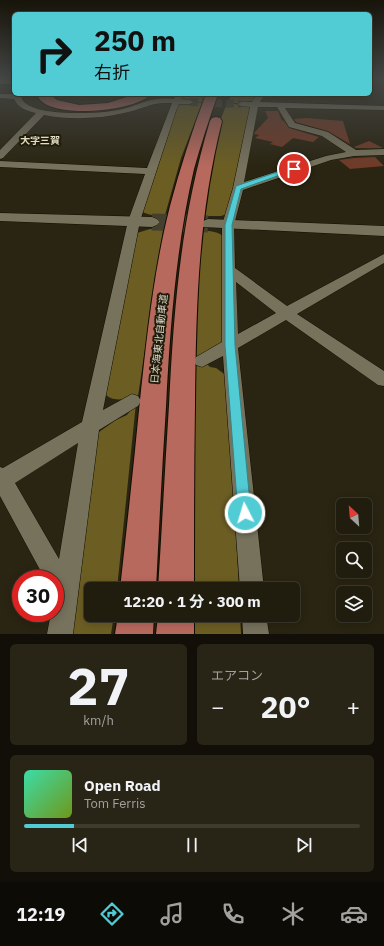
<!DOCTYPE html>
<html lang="ja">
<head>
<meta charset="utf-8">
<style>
  body { margin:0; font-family:"IBM Plex Sans","Noto Sans JP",sans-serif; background:#282517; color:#f1f3f6; height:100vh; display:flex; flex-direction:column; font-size:15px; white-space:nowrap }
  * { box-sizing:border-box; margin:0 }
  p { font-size:13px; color:#a2a19e }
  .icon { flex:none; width:22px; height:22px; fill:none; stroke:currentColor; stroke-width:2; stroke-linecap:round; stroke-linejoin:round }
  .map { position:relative; height:634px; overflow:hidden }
  .drawer { display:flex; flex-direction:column; gap:10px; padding:10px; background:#120f08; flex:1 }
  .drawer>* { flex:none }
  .guide { position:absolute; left:12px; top:12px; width:360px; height:84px; border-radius:6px; box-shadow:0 2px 10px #0003,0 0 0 1px #3d3a2e; background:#51ccd4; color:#111; overflow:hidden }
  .needle { width:26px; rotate:334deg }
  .fabs { position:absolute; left:336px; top:498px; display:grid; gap:8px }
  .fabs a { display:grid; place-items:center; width:36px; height:36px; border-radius:6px; background:#201c0e; box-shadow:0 2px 10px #0003,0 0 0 1px #3d3a2e; font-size:20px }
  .speed { position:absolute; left:12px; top:570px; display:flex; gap:8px; font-size:20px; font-weight:700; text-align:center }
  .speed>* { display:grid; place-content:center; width:52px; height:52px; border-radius:50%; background:#201c0e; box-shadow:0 2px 10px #0003,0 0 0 1px #3d3a2e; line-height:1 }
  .speed .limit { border:6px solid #d22; background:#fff; color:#111 }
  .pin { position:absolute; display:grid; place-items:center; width:34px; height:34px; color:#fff; margin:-17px; border:2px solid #fff; border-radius:50%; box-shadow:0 1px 4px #0007 }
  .me { position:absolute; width:44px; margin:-22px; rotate:355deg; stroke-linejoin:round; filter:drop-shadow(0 0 3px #0008) }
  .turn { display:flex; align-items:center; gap:14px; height:84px; padding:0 16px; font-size:18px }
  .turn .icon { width:52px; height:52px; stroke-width:2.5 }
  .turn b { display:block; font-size:28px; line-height:34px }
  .big { font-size:30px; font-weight:700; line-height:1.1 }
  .drawer .tile { flex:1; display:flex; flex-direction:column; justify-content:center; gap:6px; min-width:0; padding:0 14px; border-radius:6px; background:#282517 }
  .drawer .dial { align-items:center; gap:0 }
  .dial b { font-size:52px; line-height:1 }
  .song { display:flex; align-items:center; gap:12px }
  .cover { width:48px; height:48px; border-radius:6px; background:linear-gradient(135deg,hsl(160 70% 55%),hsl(80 70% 35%)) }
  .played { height:4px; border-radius:2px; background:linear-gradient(90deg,#51ccd4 15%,#3d3a2e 15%) }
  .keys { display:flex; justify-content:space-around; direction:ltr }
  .heat { display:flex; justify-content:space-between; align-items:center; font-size:22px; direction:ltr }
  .drawer .tiles { flex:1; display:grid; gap:10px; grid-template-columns:1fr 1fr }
  .tile:last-child { grid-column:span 2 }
  .trip { position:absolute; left:84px; top:582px; width:216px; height:40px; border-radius:6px; background:#201c0e; box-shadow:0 2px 10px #0003,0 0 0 1px #3d3a2e; font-weight:700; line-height:40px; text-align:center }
  .dock { display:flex; height:64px; justify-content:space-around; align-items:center; background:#0d0b06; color:#a2a19e }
  .dock .icon { width:28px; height:28px }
  .dock .selected { color:#51ccd4 }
  .dock b { font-size:18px; color:#f1f3f6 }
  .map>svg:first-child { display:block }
</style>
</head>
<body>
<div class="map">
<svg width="384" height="634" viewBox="0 0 384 634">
  <rect width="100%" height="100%" fill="#2a2512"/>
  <path fill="#6c5e23" d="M181 94H207L203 102H190L180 98Z
    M232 94H259L256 100 241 103H227Z
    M191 102 202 103 181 158 165 215C156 215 147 216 140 210L177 105Z
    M227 104H241L252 108 227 214 221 216H205L203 215C208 178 211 138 227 104Z
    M150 229 163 230 138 396C125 399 113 403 104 393L137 233Z
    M201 231C210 231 219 231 225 238L223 345 194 364Z
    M205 362 210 367 216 368 227 376 239 589H194L192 458 195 367Z
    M136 403 117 589H91V615H114L111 634H67L99 432 116 420 127 415Z
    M195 615H240L241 634H195Z"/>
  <path fill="#703b28" d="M265 111H278L282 121 283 120 289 128 319 137 313 142 293 138 282 147 270 144 273 142 255 138 259 135 254 134 255 132 268 118Z
    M307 118 343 121 350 144 328 131 296 122 294 119Z
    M369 141 383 148H356L354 147Z
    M375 157 384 166 350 169 339 160 354 158Z"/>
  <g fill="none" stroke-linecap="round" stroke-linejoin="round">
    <path stroke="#45402e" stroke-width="8" stroke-dasharray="8 4" stroke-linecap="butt" d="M190 102 241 104"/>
    <path stroke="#45402e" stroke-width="13" stroke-dasharray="13 6" stroke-linecap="butt" d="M152 222H158"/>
    <path stroke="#45402e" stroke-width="17" stroke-dasharray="17 8" stroke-linecap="butt" d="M152 222 208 224"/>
    <g stroke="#130e00" stroke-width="1">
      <path id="minor" d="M0 80H14V84H0Z
        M14 92V94H20C21 96 22 100 24 102 39 117 104 114 123 109 145 103 150 97 174 99L176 94H184L181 99 190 100 194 102 190 104H179L176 111 140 221 103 410 132 394 138 396 141 401 138 406 99 430 73 634H47L51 613H55V579H45L0 496V467L3 468 82 422 128 221 145 174 0 167V161L147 168 172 103C149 102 144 109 124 113 99 119 69 120 44 115L3 158 0 159V150L36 113C27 111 18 108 14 99L0 98V94H12ZM78 443 59 559 15 483Z
        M257 94H265L260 102 384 106V110L285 108 295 123 328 132 356 150 384 149V155L354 156 331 160 243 190 234 225 235 268 287 306 384 254V263L297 314 384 371V386L378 385 286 320 238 348 264 589H240L223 356 202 367 196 365 194 361 196 357 222 342V225L233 188 250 107 241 106 237 104 241 102H252ZM258 107H277L289 127 322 136 346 152 326 156 244 182ZM236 282 276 313 238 334Z
        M242 615H266L269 634H243Z"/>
    </g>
    <g stroke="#130e00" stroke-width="1">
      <path id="tertiary" d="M0 213 152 217 157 219 160 222 157 225 152 227 0 221Z
        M208 219 384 226V236L203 227 200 224 203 221Z"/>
    </g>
    <g stroke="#130e00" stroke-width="2">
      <path id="motorway" d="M0 79H14V81L0 82Z
        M37 94H49L57 100 79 105 108 103 136 94H151C137 112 43 121 37 94Z
        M206 94H218C209 119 201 144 194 169 176 247 170 327 166 407 162 468 159 528 156 589H120C127 526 134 463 140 400 147 335 154 269 170 206 180 168 192 131 206 94Z
        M216 117 220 118 222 121C198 218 196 305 195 404 194 466 194 527 194 589H158C162 528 165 466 169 405 174 305 181 217 210 121L212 118Z
        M118 615H154L153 634H115Z
        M158 615H194V634H156Z"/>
    </g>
    <use href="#minor" fill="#77725c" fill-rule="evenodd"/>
    <use href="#tertiary" fill="#77725c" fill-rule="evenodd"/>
    <use href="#motorway" fill="#b8695e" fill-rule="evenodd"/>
  </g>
  <linearGradient id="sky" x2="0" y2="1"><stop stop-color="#17140a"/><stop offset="0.47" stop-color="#444644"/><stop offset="1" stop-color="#444644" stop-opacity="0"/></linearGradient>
  <rect width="384" height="167" fill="url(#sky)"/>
  <path fill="#51ccd4" stroke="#35858a" d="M292 167 297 169 241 189 232 225 235 345 251 513 250 517 245 519 240 517 238 513 225 345V225L236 186Z"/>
  <g text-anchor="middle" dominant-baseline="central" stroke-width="4" stroke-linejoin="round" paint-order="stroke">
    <g font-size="10" font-weight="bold" fill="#e3ddc5" stroke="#201c09">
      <text x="40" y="140">大字三賀</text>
    </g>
    <g font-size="10" fill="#dbd8cd" stroke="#201c09">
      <text transform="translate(159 339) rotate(-84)">日本海東北自動車道</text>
    </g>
  </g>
</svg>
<div class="fabs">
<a><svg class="needle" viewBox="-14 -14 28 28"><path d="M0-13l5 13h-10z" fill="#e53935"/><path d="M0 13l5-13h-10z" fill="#a2a19e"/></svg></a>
<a><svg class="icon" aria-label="search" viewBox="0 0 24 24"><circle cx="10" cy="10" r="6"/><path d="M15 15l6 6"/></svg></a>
<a><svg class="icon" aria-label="layers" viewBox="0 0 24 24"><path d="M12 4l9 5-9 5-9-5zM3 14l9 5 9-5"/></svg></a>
</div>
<div class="speed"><div class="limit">30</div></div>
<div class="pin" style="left:294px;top:169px;background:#d93025"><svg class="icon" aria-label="arrive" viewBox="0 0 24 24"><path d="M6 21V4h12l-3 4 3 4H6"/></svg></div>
<svg class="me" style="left:245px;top:513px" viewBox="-20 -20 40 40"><circle r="17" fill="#51ccd4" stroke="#fff" stroke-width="3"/><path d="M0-11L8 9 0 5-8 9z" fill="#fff"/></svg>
<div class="trip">12:20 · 1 分 · 300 m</div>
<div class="guide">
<div class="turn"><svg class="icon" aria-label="right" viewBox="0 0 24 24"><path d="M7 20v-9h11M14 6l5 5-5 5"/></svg><div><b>250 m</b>右折</div></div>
</div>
</div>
<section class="drawer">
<div class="tiles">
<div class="tile dial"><b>27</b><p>km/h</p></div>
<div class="tile"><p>エアコン</p>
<div class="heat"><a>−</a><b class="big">20°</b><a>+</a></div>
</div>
<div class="tile">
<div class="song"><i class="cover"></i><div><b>Open Road</b><p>Tom Ferris</p></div></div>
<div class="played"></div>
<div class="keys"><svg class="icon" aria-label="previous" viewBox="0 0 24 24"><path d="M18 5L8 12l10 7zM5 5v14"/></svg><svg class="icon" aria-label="pause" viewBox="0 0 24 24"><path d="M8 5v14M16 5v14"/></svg><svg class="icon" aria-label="next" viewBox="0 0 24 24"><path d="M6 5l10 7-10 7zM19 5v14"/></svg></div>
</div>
</div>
</section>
<nav class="dock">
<b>12:19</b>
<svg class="icon selected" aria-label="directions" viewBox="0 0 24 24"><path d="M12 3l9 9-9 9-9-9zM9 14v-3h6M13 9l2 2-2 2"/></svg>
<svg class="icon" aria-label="music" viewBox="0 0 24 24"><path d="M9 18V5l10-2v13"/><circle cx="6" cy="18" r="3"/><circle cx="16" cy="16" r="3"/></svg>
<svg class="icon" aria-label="phone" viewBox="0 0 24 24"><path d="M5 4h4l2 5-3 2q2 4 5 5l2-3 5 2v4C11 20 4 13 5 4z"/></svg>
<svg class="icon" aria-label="climate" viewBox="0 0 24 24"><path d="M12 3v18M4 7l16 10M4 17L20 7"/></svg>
<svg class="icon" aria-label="car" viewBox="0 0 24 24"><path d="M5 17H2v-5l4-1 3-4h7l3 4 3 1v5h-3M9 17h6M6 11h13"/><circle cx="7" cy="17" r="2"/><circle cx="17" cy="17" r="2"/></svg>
</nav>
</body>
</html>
